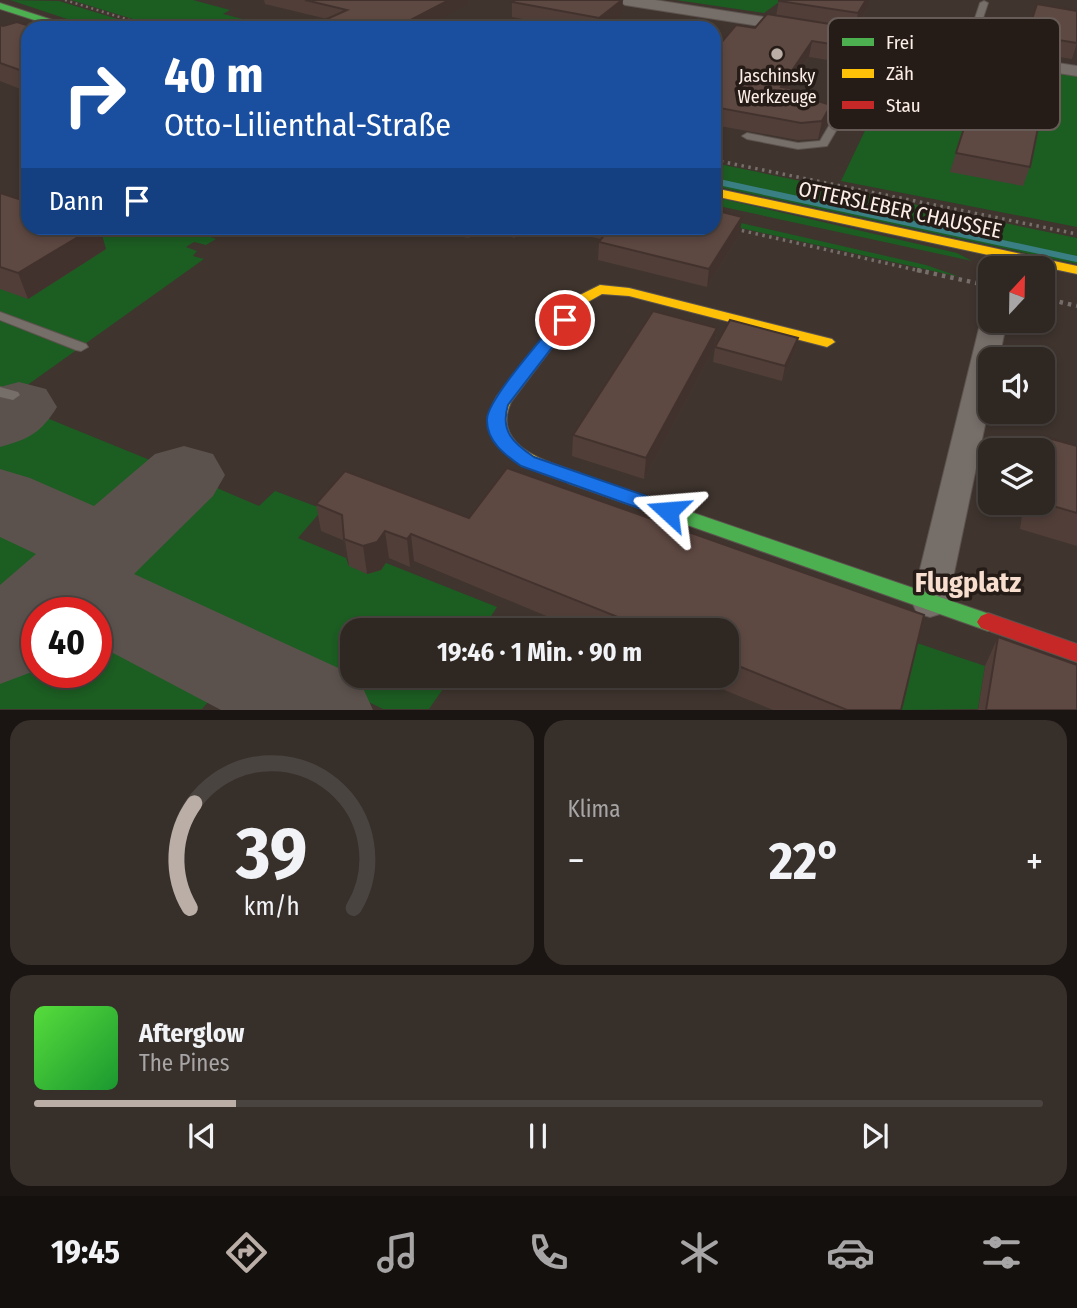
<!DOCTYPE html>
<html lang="de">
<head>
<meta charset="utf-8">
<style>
  body { margin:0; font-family:"Fira Sans Condensed",sans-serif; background:#372f2a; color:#f1f3f6; height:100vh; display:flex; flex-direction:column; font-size:26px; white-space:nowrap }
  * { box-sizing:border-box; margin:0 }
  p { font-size:23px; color:#a7a5a5 }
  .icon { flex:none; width:38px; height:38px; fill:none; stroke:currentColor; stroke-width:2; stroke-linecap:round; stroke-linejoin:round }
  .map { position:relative; height:710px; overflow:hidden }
  .details { display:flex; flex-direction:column; gap:10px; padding:10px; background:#1a1513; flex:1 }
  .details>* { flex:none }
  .guide { position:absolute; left:21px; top:21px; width:700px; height:214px; border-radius:21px; box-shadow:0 4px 10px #0003,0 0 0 2px #4a4440; background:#1a4fa0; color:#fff; overflow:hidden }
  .needle { width:46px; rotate:22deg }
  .fabs { position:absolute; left:978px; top:256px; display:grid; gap:14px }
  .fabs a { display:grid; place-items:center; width:77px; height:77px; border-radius:14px; background:#2f2722; box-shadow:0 4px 10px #0003,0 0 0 2px #4a4440; font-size:35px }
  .speed { position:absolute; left:21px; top:597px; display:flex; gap:14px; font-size:35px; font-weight:700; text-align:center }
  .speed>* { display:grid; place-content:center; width:91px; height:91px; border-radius:50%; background:#2f2722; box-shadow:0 4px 10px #0003,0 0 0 2px #4a4440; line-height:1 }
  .speed .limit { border:10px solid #d22; background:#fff; color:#111 }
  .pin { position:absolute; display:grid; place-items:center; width:60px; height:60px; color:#fff; margin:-30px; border:4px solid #fff; border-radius:50%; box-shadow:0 2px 7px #0007 }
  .me { position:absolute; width:77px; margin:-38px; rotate:289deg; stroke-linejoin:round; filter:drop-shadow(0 0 5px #0008) }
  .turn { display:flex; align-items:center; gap:24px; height:147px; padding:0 28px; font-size:32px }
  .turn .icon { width:91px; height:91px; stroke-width:2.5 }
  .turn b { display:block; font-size:49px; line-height:60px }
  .then { display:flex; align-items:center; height:66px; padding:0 28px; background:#0003; gap:14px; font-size:26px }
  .big { font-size:52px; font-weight:700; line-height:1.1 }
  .details .tile { flex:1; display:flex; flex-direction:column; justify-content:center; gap:10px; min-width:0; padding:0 24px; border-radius:21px; background:#372f2a }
  .details .dial { align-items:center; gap:0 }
  .dial svg { height:182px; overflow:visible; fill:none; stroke:#4a4440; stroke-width:7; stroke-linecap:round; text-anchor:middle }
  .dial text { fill:#f1f3f6; stroke:none }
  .song { display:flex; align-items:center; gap:21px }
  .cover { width:84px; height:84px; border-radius:10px; background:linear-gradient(135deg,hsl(110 70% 55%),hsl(130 70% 35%)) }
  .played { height:7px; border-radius:4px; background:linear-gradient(90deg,#baaea7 20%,#4a4440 20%) }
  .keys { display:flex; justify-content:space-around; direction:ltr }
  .heat { display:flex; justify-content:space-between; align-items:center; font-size:38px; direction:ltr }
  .details .tiles { flex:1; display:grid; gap:10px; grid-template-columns:1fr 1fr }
  .tile:last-child { grid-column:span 2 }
  .trip { position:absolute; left:340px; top:618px; width:399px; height:70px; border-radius:21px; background:#2f2722; box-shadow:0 4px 10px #0003,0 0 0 2px #4a4440; font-weight:700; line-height:70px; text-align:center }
  .menu { display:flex; height:112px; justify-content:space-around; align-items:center; background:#13100e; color:#a7a5a5 }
  .menu .icon { width:49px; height:49px }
  .menu .selected { color:#baaea7 }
  .menu b { font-size:32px; color:#f1f3f6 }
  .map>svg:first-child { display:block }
</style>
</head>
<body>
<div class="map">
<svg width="1077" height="710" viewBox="0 0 1077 710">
  <rect width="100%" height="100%" fill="#3f342e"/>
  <path fill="#1c5d22" d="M10 0 59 1 147 28H94Z
    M71 0H193L230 10 223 14 277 28H162Z
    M676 0H782L764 13Z
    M907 49 1077 75V227L841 181 902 53Z
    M714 163 1077 238V264L714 186Z
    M714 197 957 253 972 261 714 205Z
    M0 206 28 228H194L214 234 210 237 216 239 206 245 194 242 186 247 197 251 193 256 204 259 5 401 167 467 0 613Z
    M714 217 926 265 960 277 714 222Z
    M203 482 259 506 275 491 323 509 298 538 346 558 349 566 386 563 497 607 482 630H352V676H452L429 709H383L104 575Z
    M96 632 217 692 202 709H0V672L37 637V672H96Z
    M914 642 985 666 978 709 898 710Z"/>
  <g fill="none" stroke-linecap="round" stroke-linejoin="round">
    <path stroke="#3a7f84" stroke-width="6" d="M714 181 1077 259"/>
    <path fill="#5c524d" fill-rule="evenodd" d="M19 382 46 389 57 407C41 433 29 439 0 447V387Z
      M184 446 213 454 225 475 213 496 134 574 358 677 373 710H221L96 644V612H37V670L0 684V585L36 554 0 537V469L30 478 94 506 155 454Z"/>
    <g stroke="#5d534e" stroke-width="2">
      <path id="lane" d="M984 1 988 3 971 54 964 56 963 54 980 3Z
        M895 41 902 43 876 87 861 105 843 119 827 146 798 149 747 139 742 136 747 133 798 143 820 141 833 119 809 114V110C818 109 827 114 836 114 856 112 885 58 895 41Z
        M0 312 86 344 88 347 81 351 76 350 0 320Z
        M0 387 18 392 20 395 13 400 0 397Z"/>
    </g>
    <g stroke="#5d534e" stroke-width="2">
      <path id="street" d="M617 0H655L1077 66V76L625 5Z
        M990 313V320H1007L999 359H990V401L948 602 943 613 930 617 917 613 912 602 981 320 985 314Z"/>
    </g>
    <g stroke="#5d534e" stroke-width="2">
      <path id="fast" d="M0 3 71 26 73 28H59L0 9Z
        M574 472 995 616 999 622 995 628 988 631 568 483 565 478 568 473Z"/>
    </g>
    <g stroke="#5d534e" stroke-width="2">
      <path id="slow" d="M714 188 1077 266V274L714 196Z
        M600 285 629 288 832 339 835 342 827 347 629 296 602 294 586 303 511 402C490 447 548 462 580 473L583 478 580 483 574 484C535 473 465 449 497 396L576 297Z"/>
    </g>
    <g stroke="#5d534e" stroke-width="2">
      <path id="jam" d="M988 613 1077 644V662L981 628 977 622 981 616Z"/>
    </g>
    <path stroke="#766e6a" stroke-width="2.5" stroke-dasharray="2 3.5" stroke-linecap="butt" d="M65 0 155 28"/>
    <path stroke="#766e6a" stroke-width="3.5" stroke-dasharray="2.5 4.5" stroke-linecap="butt" d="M714 160 1077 234
      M735 229 925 272"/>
    <path stroke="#766e6a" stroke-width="4.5" stroke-dasharray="3.5 5" stroke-linecap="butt" d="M917 270 990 286
      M1043 298 1077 306"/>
    <use href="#lane" fill="#766e69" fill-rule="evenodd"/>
    <use href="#street" fill="#766e69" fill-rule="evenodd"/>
    <use href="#fast" fill="#4caf50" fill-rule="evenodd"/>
    <use href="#slow" fill="#ffc107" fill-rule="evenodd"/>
    <use href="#jam" fill="#c62828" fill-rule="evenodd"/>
  </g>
  <path fill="#513e39" d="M264 0H468V4L327 19 265 4Z
    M779 0H870L869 6 855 29 849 28 846 42 834 61 809 57 789 88 794 89V94L828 122 818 139 798 140 714 125V51L776 16Z
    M512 2 622 15 605 28H570L512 17Z
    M1037 4 1077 11V43L1072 59 1022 51Z
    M0 25 28 28V92L0 81Z
    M956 153 1030 167 1023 186 950 172Z
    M0 193 106 249 28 299 0 289Z
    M423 228H526L515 238 479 229 469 238 446 234Z
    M589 228H714L740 234 707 287 598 260 599 242 601 239 588 236Z
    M717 328 714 348 644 479 572 456 573 435Z
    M798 338 795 352 782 381 713 362 715 347Z
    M1041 436 1077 446V546L1020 529 1024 502H1043V450H1035Z
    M507 468 924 615 901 710H773L690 676H726V630H580L414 561 410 567 389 558 381 570 367 574 349 566 345 541 321 531 316 504 345 471 469 518Z
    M998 637 1077 710H978L985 666Z"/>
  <path fill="#42322e" d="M449 0H468V4L423 28H399V26Z
    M623 0 622 15 605 28H598L599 18Z
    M866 0H870L869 6 855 29 858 13Z
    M849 27 846 42 834 61 837 45Z
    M812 41 809 57 778 103 781 87Z
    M831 105 828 122 818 139 822 121Z
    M742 217 740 234 707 287 709 269Z
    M93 228H100L106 249 28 299 18 273Z
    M469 228H479L469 238Z
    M515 228H526L515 238Z
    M717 328 714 348 644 479 646 458Z
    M798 338 795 352 782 381 785 366Z
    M385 531 389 558 381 570 367 574 363 546Z
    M411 534 414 561 410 567 407 539Z"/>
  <path fill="#5e4842" stroke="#42322e" stroke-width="2" d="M305 0H449L399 26 412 28H307L347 10Z
    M515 0H622L599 18 512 2Z
    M779 0H866L858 13 779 1Z
    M1037 4 1077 11V43L1027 35Z
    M767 14 849 27 837 45 812 41 781 87 794 89 791 93 831 105 822 121 801 123 714 107V51L736 25 755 28Z
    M17 22 36 28H28V73L0 63V25L3 26Z
    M974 97 1042 108 1030 167 956 153Z
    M0 193 28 202V228H93L18 273 0 267Z
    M714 210 742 217 709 269 599 242 610 228H714Z
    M653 311 717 328 646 458 573 435Z
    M730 320 798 338 785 366 715 347Z
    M1041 436 1077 446V513L1039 502H1043V450H1039Z
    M507 468 924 615 901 710H847L726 661V630H650L411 534 407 539 385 531 377 542 363 546 344 539 342 515 316 504 345 471 469 518Z
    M998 637 1077 665V710H986Z"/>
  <path fill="#1a73e8" stroke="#114b97" stroke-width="2" d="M565 316 573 320 508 405C500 431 513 443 534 457L675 506 678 511 675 516H661L521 466C505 455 486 441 487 419 488 399 544 336 560 317Z"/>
  <circle fill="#baaea7" stroke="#261c17" stroke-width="2.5" cx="777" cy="54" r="7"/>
  <g text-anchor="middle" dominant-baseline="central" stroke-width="7" stroke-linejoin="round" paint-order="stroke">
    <g font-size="18" fill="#fdefe8" stroke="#261c17">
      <text x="777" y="76">Jaschinsky<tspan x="777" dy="21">Werkzeuge</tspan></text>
    </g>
    <g font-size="21" fill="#fdefe8" stroke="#261c17">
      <text transform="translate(900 210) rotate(12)">OTTERSLEBER CHAUSSEE</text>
    </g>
    <g font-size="28" font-weight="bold" fill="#f8decf" stroke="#261c17">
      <text x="968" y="582">Flugplatz</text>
    </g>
  </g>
  <rect x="828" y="18" width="232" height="112" rx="10" fill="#261c17" stroke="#665b56" stroke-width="2"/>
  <rect x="842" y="38" width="32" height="8" fill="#4caf50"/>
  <rect x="842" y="69" width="32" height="9" fill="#ffc107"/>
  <rect x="842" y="101" width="32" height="8" fill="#c62828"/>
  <g font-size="19" fill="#fdefe8">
    <text x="886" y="49">Frei</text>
    <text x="886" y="80">Zäh</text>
    <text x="886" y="112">Stau</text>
  </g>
</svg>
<div class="fabs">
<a><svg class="needle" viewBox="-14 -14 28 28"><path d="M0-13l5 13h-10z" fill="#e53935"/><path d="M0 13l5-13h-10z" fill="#a7a5a5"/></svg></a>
<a><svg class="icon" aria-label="sound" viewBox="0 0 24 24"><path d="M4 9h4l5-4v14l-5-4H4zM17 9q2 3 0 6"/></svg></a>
<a><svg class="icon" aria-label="layers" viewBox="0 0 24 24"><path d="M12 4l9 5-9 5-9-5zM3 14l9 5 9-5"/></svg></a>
</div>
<div class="speed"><div class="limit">40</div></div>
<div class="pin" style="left:565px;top:320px;background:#d93025"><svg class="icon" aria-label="arrive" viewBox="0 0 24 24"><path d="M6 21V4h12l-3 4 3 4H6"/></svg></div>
<svg class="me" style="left:668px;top:511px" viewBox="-20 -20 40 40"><path d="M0-17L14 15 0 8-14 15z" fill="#1a73e8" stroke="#fff" stroke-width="4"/></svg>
<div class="trip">19:46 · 1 Min. · 90 m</div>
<div class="guide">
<div class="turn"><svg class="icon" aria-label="right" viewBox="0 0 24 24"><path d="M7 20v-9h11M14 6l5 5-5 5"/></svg><div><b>40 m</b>Otto-Lilienthal-Straße</div></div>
<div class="then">Dann<svg class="icon" aria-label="arrive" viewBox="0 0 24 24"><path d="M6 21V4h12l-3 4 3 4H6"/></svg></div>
</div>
</div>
<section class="details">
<div class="tiles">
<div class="tile dial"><svg viewBox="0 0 100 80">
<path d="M14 69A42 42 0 1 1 86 69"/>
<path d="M14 69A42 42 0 0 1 16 23" stroke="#baaea7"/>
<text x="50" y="56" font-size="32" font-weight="700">39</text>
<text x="50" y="72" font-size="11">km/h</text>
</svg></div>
<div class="tile"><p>Klima</p>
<div class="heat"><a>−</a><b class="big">22°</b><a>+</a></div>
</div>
<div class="tile">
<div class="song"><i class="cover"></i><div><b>Afterglow</b><p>The Pines</p></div></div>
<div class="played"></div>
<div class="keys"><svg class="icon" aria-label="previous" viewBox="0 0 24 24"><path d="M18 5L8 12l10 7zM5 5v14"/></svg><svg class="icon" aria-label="pause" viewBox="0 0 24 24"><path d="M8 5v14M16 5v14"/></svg><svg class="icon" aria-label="next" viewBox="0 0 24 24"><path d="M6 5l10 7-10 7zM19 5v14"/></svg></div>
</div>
</div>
</section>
<nav class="menu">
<b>19:45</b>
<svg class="icon selected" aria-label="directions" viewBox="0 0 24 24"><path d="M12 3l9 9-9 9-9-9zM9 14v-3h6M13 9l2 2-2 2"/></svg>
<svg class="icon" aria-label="music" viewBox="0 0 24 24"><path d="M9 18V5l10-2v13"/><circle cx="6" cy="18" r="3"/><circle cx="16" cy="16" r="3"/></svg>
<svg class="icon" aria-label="phone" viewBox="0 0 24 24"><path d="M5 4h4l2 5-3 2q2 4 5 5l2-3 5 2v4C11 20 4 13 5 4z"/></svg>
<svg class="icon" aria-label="climate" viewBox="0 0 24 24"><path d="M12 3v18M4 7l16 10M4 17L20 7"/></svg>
<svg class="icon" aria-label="car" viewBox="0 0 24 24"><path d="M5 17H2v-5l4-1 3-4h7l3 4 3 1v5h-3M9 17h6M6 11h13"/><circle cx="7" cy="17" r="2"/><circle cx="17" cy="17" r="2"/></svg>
<svg class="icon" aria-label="filters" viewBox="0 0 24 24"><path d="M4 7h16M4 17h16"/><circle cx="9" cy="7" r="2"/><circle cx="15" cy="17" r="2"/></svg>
</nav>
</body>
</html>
